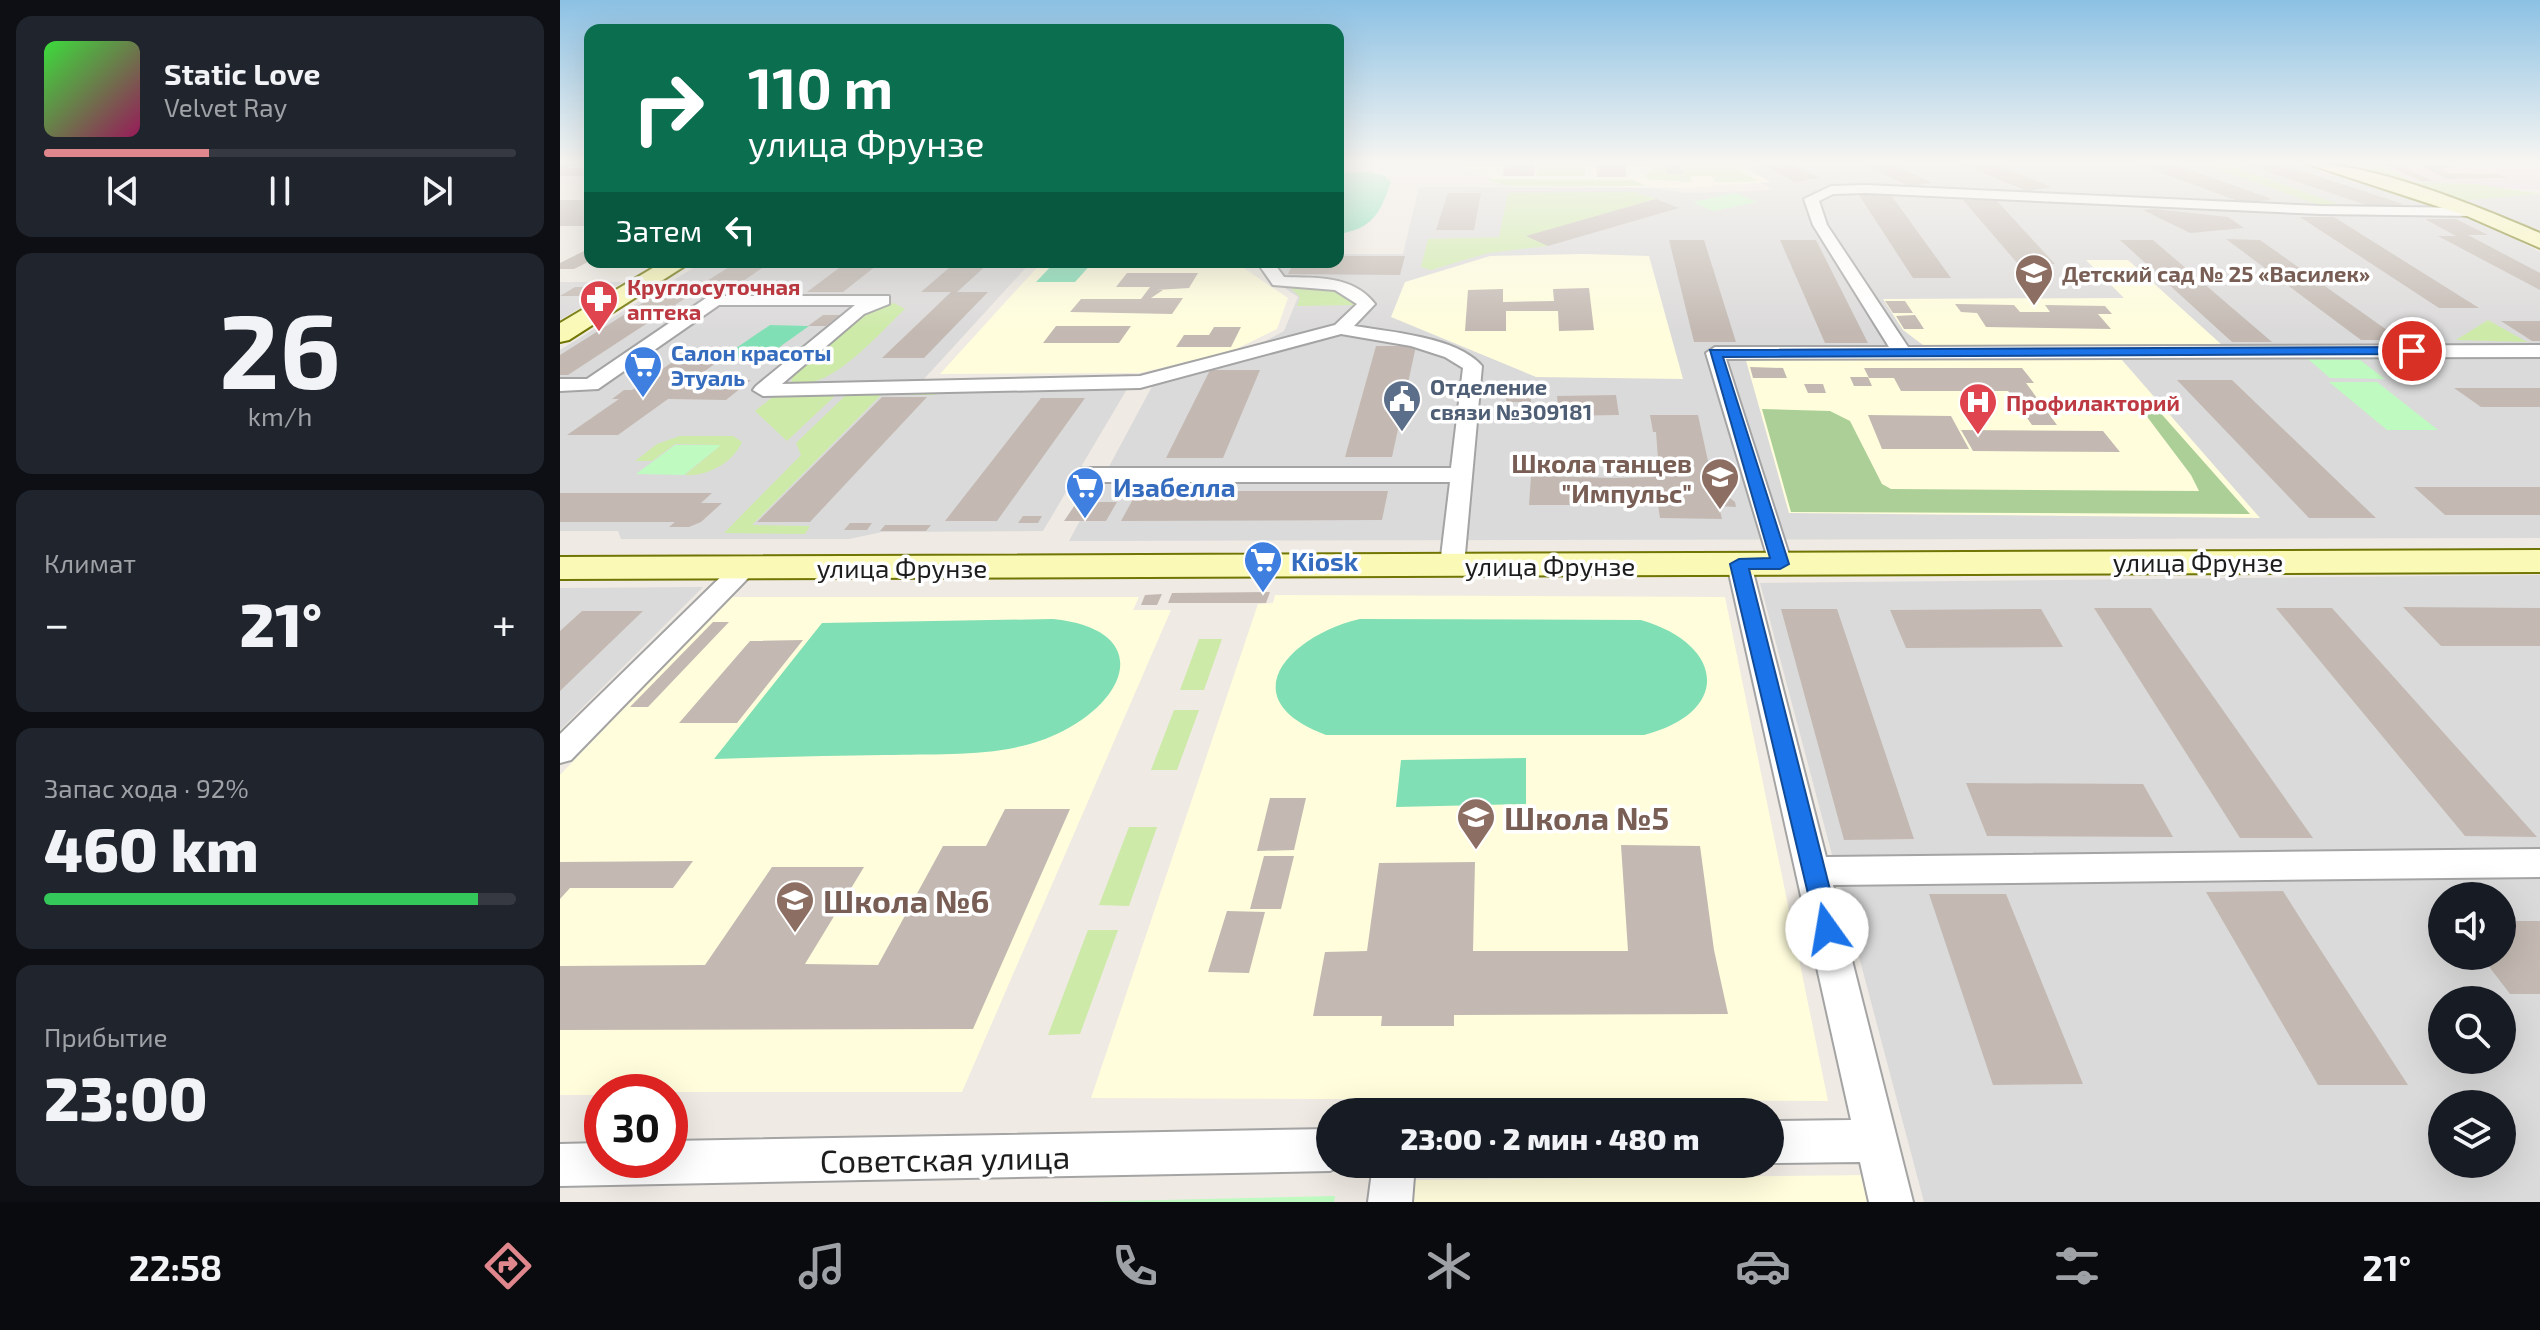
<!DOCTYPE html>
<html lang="ru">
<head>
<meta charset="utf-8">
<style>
  body { margin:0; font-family:"Exo 2",sans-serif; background:#20242c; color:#f1f3f6; height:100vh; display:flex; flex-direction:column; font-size:30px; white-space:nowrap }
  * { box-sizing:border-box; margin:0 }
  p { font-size:26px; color:#9ea1a6 }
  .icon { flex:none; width:44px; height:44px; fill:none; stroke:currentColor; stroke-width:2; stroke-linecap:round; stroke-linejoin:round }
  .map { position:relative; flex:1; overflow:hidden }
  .side { display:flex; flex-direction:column; gap:16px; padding:16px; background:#0d0f14; width:560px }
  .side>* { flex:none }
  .banner { position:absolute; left:24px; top:24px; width:760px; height:244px; border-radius:16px; box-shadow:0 8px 32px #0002; background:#0b6e4f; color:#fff; overflow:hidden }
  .controls { position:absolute; left:1868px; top:882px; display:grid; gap:16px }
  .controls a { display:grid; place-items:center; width:88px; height:88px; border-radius:50%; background:#171b24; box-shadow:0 8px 32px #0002; font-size:40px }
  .speed { position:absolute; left:24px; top:1074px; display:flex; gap:16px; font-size:40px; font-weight:700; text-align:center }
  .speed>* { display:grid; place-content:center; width:104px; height:104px; border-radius:50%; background:#171b24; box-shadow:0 8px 32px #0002; line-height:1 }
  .speed .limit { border:12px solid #d22; background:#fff; color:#111 }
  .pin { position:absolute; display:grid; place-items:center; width:68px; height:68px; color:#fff; margin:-34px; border:4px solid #fff; border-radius:50%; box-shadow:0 2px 8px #0007 }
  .me { position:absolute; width:88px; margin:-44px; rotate:347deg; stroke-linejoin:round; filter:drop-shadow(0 0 6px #0008) }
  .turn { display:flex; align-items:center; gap:28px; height:168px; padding:0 32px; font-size:36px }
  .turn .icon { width:104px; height:104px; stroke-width:2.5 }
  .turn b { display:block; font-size:56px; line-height:68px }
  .then { display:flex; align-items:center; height:76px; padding:0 32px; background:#0003; gap:16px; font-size:30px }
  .big { font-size:60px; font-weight:800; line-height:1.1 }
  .side .tile { flex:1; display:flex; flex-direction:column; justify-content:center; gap:12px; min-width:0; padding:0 28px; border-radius:16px; background:#20242c }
  .side .dial { align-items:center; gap:0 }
  .dial b { font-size:104px; line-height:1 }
  .song { display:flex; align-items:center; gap:24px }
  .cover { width:96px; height:96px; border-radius:12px; background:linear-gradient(135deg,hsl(120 70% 55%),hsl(330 70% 35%)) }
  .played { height:8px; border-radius:4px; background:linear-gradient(90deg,#e0868d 35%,#363941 35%) }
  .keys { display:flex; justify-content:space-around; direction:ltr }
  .heat { display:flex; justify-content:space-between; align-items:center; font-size:44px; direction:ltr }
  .charge { height:12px; border-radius:6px; background:linear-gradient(90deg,#34c759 92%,#363941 0) }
  .trip { position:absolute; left:756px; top:1098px; width:468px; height:80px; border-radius:40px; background:#171b24; box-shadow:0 8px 32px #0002; font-weight:800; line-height:80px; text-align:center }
  .tab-bar { display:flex; height:128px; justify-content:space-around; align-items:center; background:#090b0e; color:#9ea1a6 }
  .tab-bar .icon { width:56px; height:56px }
  .tab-bar .selected { color:#e0868d }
  .tab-bar b { font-size:36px; color:#f1f3f6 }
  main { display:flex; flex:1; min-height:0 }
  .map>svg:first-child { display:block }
</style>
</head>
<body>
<main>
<section class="side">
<div class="tile">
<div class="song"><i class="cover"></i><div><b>Static Love</b><p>Velvet Ray</p></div></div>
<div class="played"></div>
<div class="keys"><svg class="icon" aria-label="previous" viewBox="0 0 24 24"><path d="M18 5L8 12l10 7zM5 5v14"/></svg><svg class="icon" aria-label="pause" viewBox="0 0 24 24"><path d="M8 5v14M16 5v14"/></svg><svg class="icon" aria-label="next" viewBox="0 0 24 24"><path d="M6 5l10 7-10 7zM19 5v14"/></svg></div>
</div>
<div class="tile dial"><b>26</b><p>km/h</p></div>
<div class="tile"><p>Климат</p>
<div class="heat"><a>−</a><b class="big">21°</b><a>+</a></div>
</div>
<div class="tile"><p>Запас хода · 92%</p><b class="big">460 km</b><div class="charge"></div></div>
<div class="tile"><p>Прибытие</p><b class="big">23:00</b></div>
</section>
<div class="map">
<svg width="1980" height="1202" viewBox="0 0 1980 1202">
  <rect width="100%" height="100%" fill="#efeae3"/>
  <path fill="#dbdada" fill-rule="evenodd" d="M1168 163H1734L1917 220 1980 252V538L509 541 596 379 681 354 724 331 738 297 712 280 718 262H778V254H843L859 187 1090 188 1128 193 1213 190Z
    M1980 194V230L1896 201 1932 197Z
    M143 262H471L364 379H573L483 531 322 532 289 539H61L58 531H0V350Z
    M0 282H63L0 320Z
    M1980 575V1202H1364L1200 583ZM1882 896H1942V956H1882ZM1882 1000H1942V1060H1882ZM1882 1104H1942V1164H1882Z
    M143 587 0 730V588Z"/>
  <path fill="#e8d5e6" d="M1808 163H1980V190L1853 183Z"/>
  <path fill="#fffddc" d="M891 163H1178L1211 182 1125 188 949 185Z
    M1024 254 1089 256 1123 379 976 377 831 317 845 282 930 256Z
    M1526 260H1568L1662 345H1363L1343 330 1323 299 1564 298Z
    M482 262H675L728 298 717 329 672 351 580 373 380 374Z
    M1185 357 1562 360 1700 518 1229 513Z
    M715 595 1165 597 1268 1101 531 1098 698 604 713 603Z
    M169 597H579L573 610H611L402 1092H42V1095H0V775Z
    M1310 1175 1316 1202H853L855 1180Z"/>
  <path fill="#cdeaa8" d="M977 163H1024L1025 176H977Z
    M1094 163H1166L1198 181 1155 182 1152 176H1130L1132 182 1088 179 1085 175 1095 168Z
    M1640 163H1665L1783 206 1759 205Z
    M1773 163H1819L1854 182 1917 184 1980 194 1896 201Z
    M927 179 1073 180 1086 186H947Z
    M1075 192 1096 199 967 236 988 246 928 253 871 270 861 267 868 239 939 237 948 193Z
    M727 285C753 287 781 284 799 305L737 306 740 297Z
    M334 303 345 309C318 334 269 394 231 382L233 375 309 310Z
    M1928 320 1967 342 1896 340Z
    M379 391 374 395H321L192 525 250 526 245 534 164 533 241 455 236 443 287 394Z
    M278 393 227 441 195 411 215 395Z
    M120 436H173L182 442C173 463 146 477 125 475L161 445 115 444 92 461H75L97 444Z
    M639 639H662L644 690H620Z
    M614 710H639L617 770H591Z
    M569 827H597L569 906 539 905Z
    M528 930H558L520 1034 488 1035Z"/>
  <path fill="#abcf97" d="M1589 408 1597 409 1690 514 1231 512 1202 409 1270 411 1290 421 1322 484 1331 489 1639 491 1631 475 1582 410Z"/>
  <path fill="#bffac0" d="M1176 193 1197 202 1153 211 1133 202Z
    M1748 359 1800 360 1825 379 1770 378Z
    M1769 382H1817L1878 430H1827Z
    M115 445H161L124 475 76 474Z
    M775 1196 774 1202H513Z"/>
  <path fill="#80dfb4" d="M809 172 823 175 831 182C820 213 813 229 778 234V173Z
    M495 262H533L515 282H476Z
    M210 325 249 326 204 358 163 357Z
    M493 619C589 629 573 695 503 731 449 759 384 753 325 755 268 756 211 757 154 759L262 623Z
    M800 619 1081 620C1164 644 1173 712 1084 735H766C669 699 730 635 800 619Z
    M966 758V804L836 807 841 760Z"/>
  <path fill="#c3b9b2" d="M0 163H17L7 168H30V176H0Z
    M945 163H975L974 176H943Z
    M1036 163H1065L1067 177H1037Z
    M1199 163H1230L1260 178 1235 182Z
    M1301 163H1331L1372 183 1348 186Z
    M1433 163 1474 180 1491 187 1467 191 1402 164Z
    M1575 163H1610L1712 199 1686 204Z
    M1682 163H1717L1843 204 1818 209Z
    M1822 163H1835L1873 181H1861Z
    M1854 163H1882L1891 168H1881L1889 173 1937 174 1948 178 1887 179Z
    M1104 164H1119L1123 174H1108Z
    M888 193H921L914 230H876Z
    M1299 195H1331L1391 278H1353Z
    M1096 199 1119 208 988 246 966 236Z
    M0 200H30V226H0Z
    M1403 200H1436L1495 264H1458Z
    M1594 209 1668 217 1684 228 1630 233 1583 210Z
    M1740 217H1774L1919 308H1879Z
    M1865 219H1896L1928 235H1908L1980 273V290L1878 236H1896Z
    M1666 239 1700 240 1841 340H1801Z
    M1109 240H1144L1176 342H1134Z
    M1220 240H1256L1308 343H1265Z
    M1560 240H1593L1712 342H1672Z
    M30 248V261L14 269H0V263Z
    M778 256H845L840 275 728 274 734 262H778Z
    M177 262H211L167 292 131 291Z
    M287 262H321L283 292H247Z
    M396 262H430L397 292H428L364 358H322L391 292H361Z
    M567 273H638L629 288 596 290H603L591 298H623L612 314 510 312 521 299H581L590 287H556Z
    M15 287H42L26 296H0Z
    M1029 288 1034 330 999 331 998 311H946V331H905L908 290 943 289V302L994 301 993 289Z
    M100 292H135L8 375H0V355Z
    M1325 301H1345L1353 313H1333Z
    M1395 304 1454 305 1460 312H1490L1485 305 1545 306 1552 314H1538L1551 329 1426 327 1417 313 1401 312Z
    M263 315H280L266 326H248Z
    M1355 315 1364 329H1344L1336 316Z
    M1941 321H1980V341H1972Z
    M496 326H571L559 343H483Z
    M654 327H681L671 347H616L624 335H649Z
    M816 346H856L832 457H785Z
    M111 363H156L134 379 191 380 166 400 108 399 58 435H7L59 399H52L64 390H72Z
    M1190 367 1223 368 1227 378H1193Z
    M1304 368H1462L1474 383H1466L1497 425H1472L1448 391H1341L1334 378H1309Z
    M650 370H700L663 458H606Z
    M1290 377H1308L1312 386H1294Z
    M1617 380H1672L1816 518H1749Z
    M1244 384H1263L1266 393H1248Z
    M1894 388H1980V407H1921Z
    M947 393H971V402H946Z
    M1056 395 1059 415 999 416 997 396Z
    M322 397H367L250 522H197Z
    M481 398H525L437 521H385Z
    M1090 415H1138L1155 493 1165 494 1175 502 1176 507 1159 506 1162 519 1100 518 1098 505H969L971 476 1054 478 1094 477 1093 473H1099L1096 432H1093Z
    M1308 415 1391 416 1409 449H1322Z
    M1401 430 1543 431 1560 452 1413 451Z
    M1854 487H1980V515H1885Z
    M678 491H828L822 520 561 521 577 492Z
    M0 493H152L141 503H162L141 522 129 527H109L115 522H0Z
    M517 502H557L546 521H504Z
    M463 516H482L478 523H458Z
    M290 523H312L307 530H284Z
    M325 525H371L366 531H320Z
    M710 592 706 603H608L612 593Z
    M602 594 597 605H581L585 595Z
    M1843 607 1980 608V646H1881Z
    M1534 608H1591L1753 838H1680Z
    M1716 608H1772L1977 837 1905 836Z
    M1221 609H1277L1354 839 1284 840Z
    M1481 609 1503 647 1346 648 1330 610Z
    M22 611H83L0 691V631Z
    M153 622H169L88 707H70Z
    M243 640 177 723H119L190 641Z
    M1406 783 1583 784 1613 837 1427 836Z
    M710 798H746L734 850 697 851Z
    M445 809H510L413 1029 0 1030V966L145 965 212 867H304L245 964 318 965 383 846H426Z
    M1061 845 1140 846 1154 950 1168 1014 894 1015V1026H821L822 1016H753L765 952 807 951 819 863 915 862 913 951H1068Z
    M704 856H734L721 909H690Z
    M133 861 113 888H10L0 899V862Z
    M1723 891 1749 932 1848 1085H1758L1646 892Z
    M1369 894H1446L1523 1084 1433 1085Z
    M667 911 705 912 689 973 648 972Z
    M1942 921H1980V994H1950L1921 956H1942Z"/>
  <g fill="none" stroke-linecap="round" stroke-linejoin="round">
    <g stroke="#a4a4a4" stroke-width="4">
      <path id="minor" d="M1306 185 1761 206 1914 208 1921 212 1914 216 1761 214 1306 193 1273 194 1259 201 1267 225 1348 347 1980 345V357L1166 359 1232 564 1229 569H1211L1146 353 1155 347H1329L1253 225 1244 199 1271 186Z
        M697 262H713L724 277C756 278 793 275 815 304L794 326C831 332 897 337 922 366L904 565 901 570H883L880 565 890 482H522L511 475 522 468H891L903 368 885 357 851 346 781 334 580 388 203 396 193 390 196 386 295 305H159L38 389 0 391V379H27L149 296H329V304L304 314 222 384 580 376 775 325 797 304 775 290 713 285Z
        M1179 557 1191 564 1266 857 1980 849V877L1273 885 1353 1202H1309L1300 1162 1210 1163V1121L1291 1120 1167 564Z
        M184 560 193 563 197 568 193 573 11 760 0 763V734L175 563Z
        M770 1129V1164H785L770 1171 0 1186V1144L42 1143V1160H110V1141Z
        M813 1164H855L852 1202H808Z"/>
    </g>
    <g stroke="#707503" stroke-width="4">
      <path id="secondary" d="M1745 163C1813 163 1917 206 1980 233V248L1907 216Z
        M103 262H131L9 340 0 342V323Z
        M1980 550V572L0 579V557Z"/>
    </g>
    <use href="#minor" fill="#fff" fill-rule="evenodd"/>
    <use href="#secondary" fill="#faf9b6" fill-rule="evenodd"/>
  </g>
  <linearGradient id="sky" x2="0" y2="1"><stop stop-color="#8cc1e4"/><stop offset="0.49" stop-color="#f8f6f2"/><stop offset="1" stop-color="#f8f6f2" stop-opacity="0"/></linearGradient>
  <rect width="1980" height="332" fill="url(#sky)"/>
  <path fill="#1a73e8" stroke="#114b97" stroke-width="2" d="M1852 347 1856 348V354L1163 357 1229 564 1220 569H1189L1280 929 1276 936 1267 939 1258 936 1170 564 1179 559 1210 558 1150 350Z"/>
  <defs>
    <g id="school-pin" transform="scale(2)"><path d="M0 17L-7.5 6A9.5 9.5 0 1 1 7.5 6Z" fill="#8d6e63" stroke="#fff"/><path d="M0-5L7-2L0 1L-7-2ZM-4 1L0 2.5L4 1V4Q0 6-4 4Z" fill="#fff"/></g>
    <g id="pharmacy-pin" transform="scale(2)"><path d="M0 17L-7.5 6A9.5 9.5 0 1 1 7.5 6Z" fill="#e0444e" stroke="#fff"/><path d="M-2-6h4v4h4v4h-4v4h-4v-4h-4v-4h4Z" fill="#fff"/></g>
    <g id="supermarket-pin" transform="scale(2)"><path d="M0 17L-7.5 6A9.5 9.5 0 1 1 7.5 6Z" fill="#3f7fe0" stroke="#fff"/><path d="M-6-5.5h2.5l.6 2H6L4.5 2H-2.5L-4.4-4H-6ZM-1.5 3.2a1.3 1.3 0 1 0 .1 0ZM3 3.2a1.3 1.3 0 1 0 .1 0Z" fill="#fff"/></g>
    <g id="civic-pin" transform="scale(2)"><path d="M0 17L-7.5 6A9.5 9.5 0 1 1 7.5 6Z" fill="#5c6f8a" stroke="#fff"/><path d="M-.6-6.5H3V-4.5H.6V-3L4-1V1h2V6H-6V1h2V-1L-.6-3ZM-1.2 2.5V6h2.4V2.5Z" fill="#fff"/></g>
    <g id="hospital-pin" transform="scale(2)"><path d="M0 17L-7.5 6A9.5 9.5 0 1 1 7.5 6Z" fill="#e0444e" stroke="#fff"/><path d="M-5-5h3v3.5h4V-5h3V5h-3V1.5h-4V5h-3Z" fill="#fff"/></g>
  </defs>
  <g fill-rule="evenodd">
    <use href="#school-pin" x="1474" y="273"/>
    <use href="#pharmacy-pin" x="39" y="299"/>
    <use href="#supermarket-pin" x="83" y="365"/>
    <use href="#civic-pin" x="842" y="399"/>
    <use href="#hospital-pin" x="1418" y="402"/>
    <use href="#school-pin" x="1160" y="477"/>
    <use href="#supermarket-pin" x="525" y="486"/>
    <use href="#supermarket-pin" x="703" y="560"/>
    <use href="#school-pin" x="916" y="817"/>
    <use href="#school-pin" x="235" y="900"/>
  </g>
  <g text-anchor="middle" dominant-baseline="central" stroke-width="7" stroke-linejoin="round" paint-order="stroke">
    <g font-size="22" font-weight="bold" fill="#785e54" stroke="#fff" text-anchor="start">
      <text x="1502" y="273">Детский сад № 25 «Василек»</text>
    </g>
    <g font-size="22" font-weight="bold" fill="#be3a42" stroke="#fff" text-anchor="start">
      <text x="67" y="286">Круглосуточная<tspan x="67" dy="25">аптека</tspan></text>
      <text x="1446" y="402">Профилакторий</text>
    </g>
    <g font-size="22" font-weight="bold" fill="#366cbe" stroke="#fff" text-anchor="start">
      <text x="111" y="352">Салон красоты<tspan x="111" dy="25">Этуаль</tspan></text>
    </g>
    <g font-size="22" font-weight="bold" fill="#4e5e75" stroke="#fff" text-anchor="start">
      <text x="870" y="386">Отделение<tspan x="870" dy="25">связи №309181</tspan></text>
    </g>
    <g font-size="26" font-weight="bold" fill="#785e54" stroke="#fff" text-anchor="end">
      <text x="1132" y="462">Школа танцев<tspan x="1132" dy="30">"Импульс"</tspan></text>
    </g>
    <g font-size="26" font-weight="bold" fill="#366cbe" stroke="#fff" text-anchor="start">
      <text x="553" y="486">Изабелла</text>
      <text x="731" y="560">Kiosk</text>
    </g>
    <g font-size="26" fill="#1d1d1d" stroke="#fff">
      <text x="1638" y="561">улица Фрунзе</text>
      <text x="990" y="565">улица Фрунзе</text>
      <text x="342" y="567">улица Фрунзе</text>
    </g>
    <g font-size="32" font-weight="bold" fill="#785e54" stroke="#fff" text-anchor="start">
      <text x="944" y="817">Школа №5</text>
      <text x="263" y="900">Школа №6</text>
    </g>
    <g font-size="32" fill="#1d1d1d" stroke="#fff">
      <text transform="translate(385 1158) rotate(-1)">Советская улица</text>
    </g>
  </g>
</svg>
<div class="controls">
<a><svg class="icon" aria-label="sound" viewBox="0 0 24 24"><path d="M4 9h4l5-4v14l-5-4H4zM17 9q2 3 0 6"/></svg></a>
<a><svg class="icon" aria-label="search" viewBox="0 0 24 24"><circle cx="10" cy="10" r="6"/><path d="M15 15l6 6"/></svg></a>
<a><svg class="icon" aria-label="layers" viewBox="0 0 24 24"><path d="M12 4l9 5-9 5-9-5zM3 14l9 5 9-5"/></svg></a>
</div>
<div class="speed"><div class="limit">30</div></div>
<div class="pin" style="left:1852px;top:351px;background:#d93025"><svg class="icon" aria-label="arrive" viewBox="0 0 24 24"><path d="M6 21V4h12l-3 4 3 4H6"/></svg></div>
<svg class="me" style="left:1267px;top:929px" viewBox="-20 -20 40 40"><circle r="19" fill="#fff"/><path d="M0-13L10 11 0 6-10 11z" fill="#1a73e8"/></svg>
<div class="trip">23:00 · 2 мин · 480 m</div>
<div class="banner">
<div class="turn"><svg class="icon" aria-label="right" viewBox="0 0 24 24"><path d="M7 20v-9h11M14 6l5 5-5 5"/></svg><div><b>110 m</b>улица Фрунзе</div></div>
<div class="then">Затем<svg class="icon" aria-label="left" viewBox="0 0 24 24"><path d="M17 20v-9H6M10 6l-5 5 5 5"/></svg></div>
</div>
</div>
</main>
<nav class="tab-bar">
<b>22:58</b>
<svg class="icon selected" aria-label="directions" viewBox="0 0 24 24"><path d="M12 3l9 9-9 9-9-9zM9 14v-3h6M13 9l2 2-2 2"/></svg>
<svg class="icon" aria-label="music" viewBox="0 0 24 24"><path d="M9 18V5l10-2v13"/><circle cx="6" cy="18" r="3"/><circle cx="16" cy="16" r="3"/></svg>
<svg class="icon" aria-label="phone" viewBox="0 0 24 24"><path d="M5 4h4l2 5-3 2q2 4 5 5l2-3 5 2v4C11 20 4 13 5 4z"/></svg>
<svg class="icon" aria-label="climate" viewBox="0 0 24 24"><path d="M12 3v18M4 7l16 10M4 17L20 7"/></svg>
<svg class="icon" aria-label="car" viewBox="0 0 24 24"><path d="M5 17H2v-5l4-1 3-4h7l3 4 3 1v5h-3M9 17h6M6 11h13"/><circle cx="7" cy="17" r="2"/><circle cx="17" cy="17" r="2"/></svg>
<svg class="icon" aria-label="filters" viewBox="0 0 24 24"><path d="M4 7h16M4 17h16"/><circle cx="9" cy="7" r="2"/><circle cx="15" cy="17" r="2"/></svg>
<b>21°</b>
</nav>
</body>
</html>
